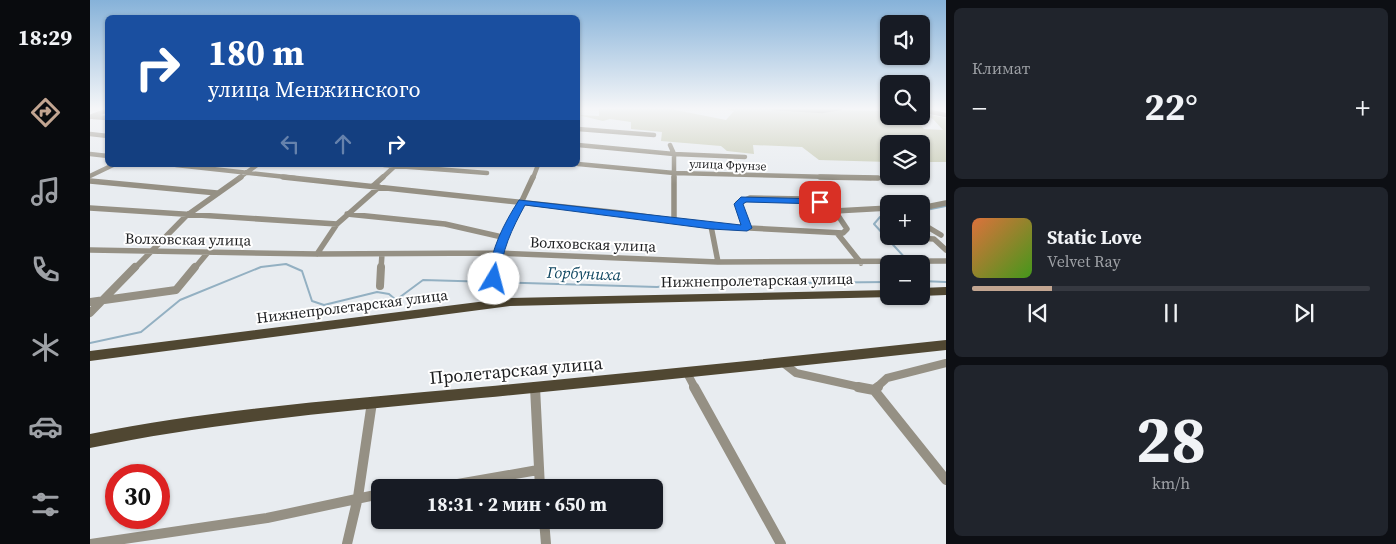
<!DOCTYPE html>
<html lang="ru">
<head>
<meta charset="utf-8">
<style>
  body { margin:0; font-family:"Source Serif 4",serif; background:#20242c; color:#f1f3f6; height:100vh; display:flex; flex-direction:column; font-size:19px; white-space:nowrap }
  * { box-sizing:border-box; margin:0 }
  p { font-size:16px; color:#9ea1a6 }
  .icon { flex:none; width:28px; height:28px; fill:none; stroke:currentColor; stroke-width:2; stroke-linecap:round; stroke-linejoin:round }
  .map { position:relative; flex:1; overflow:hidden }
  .drawer { display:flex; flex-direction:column; gap:8px; padding:8px; background:#0d0f14; width:450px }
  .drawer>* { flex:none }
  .top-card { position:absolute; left:15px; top:15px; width:475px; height:152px; border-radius:8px; box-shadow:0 1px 4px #0004; background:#1a4fa0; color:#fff; overflow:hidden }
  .controls { position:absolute; left:790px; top:15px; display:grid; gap:10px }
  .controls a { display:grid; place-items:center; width:50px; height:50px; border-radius:8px; background:#171b24; box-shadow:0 1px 4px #0004; font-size:25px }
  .speed { position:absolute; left:15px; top:464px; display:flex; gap:10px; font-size:25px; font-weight:700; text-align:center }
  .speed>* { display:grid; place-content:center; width:65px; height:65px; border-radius:50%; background:#171b24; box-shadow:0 1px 4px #0004; line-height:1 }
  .speed .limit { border:8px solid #d22; background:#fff; color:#111 }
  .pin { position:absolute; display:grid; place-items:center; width:42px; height:42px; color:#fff; margin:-21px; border-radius:10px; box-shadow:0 2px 8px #0006 }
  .me { position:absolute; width:55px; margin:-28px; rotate:8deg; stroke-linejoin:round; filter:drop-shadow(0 0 4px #0008) }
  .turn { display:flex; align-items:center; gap:18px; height:105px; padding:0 20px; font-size:22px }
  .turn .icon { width:65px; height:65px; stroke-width:2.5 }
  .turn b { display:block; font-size:35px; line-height:42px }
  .lanes { display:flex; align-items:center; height:48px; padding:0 20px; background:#0003; justify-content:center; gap:25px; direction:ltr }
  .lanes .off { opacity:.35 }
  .big { font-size:38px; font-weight:700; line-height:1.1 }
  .drawer .card { flex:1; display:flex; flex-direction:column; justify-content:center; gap:8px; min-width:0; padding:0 18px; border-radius:8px; background:#20242c }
  .drawer .dial { align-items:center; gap:0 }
  .dial b { font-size:65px; line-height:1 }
  .song { display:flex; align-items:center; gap:15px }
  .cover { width:60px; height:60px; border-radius:8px; background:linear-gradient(135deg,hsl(20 70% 55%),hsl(100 70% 35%)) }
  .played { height:5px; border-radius:2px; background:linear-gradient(90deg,#c2a591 20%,#363941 20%) }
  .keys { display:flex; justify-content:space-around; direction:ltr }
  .heat { display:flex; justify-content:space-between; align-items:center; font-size:28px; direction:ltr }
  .trip { position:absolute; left:281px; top:479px; width:292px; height:50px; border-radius:8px; background:#171b24; box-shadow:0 1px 4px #0004; font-weight:700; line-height:50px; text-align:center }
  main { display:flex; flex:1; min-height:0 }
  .dock { display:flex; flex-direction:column; width:90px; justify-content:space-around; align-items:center; background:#090b0e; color:#9ea1a6 }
  .dock .icon { width:35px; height:35px }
  .dock .on { color:#c2a591 }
  .dock b { font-size:22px; color:#f1f3f6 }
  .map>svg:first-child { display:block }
</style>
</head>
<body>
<main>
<nav class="dock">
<b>18:29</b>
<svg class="icon on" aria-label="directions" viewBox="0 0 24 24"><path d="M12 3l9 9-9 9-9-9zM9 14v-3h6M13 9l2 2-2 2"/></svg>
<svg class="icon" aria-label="music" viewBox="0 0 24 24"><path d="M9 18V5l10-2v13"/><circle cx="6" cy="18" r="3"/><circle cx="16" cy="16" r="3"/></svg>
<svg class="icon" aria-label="phone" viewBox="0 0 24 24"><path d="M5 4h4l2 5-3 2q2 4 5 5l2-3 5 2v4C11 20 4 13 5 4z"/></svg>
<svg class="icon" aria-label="climate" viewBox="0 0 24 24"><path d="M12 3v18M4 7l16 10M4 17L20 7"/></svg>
<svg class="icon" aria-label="car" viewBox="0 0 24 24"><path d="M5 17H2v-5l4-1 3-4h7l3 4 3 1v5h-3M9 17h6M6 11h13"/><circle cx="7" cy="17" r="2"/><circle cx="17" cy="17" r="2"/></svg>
<svg class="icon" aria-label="filters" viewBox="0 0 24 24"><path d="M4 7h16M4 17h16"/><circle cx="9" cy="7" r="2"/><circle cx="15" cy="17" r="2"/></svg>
</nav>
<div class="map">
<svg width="856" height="544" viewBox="0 0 856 544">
  <rect width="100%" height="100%" fill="#e8ecf0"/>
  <path fill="#c9ccb6" d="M509 108H576L636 120 644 111 630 108 799 111V116L823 117 834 129 853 130 843 119 831 113 856 118V162H831V144H799V162L729 160 712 147 663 145 664 154 637 151 631 146 571 141 572 132 541 129V122L520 119 513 121 488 115 509 116Z"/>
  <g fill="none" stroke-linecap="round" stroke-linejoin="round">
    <path stroke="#93b0c2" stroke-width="2" d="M831 211 856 206
      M799 214 790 217 784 224 817 260
      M831 281 856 282
      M0 343 51 332 90 300 171 267 196 264 212 271 222 301 234 305 287 292 299 294 306 300 333 280 567 287 591 284 799 282"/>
    <path stroke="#959084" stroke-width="4.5" d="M683 108 732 111 750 108
      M835 108 836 111 856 115
      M0 117 18 110
      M3 117 18 118
      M488 129 564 135
      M0 134 18 136
      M488 145 584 154 655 157
      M580 145 584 154V178
      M0 154 18 156
      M488 164 584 173 781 178
      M86 165 205 178
      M294 165 397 173
      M0 176 23 165
      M149 178 167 165
      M292 178 306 165
      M443 178 448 165"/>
    <path stroke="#959084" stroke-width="5.5" d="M193 177 531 213 621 226 753 233 757 229 745 211
      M584 177V221
      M730 177 788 178
      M0 181 127 193
      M283 186 293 177
      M0 208 247 224
      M831 208 856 203
      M257 214 355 224 412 237
      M831 223 851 235
      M621 226 628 262
      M657 228 648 203 660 198 716 199 730 202 745 211 799 208
      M747 233 771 263
      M825 238 844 239 856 250
      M0 250 227 254 407 253 628 262 856 261
      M227 254 247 224 289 187
      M44 269 96 216 151 177
      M104 269 119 251
      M291 269 292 254
      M405 269 410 248 443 177"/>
    <path stroke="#959084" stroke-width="8" d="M404 279 405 267
      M290 286 291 267
      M0 302 86 290 105 267
      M0 313 45 267
      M692 362 706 373 774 388
      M597 373 605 388
      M786 388 797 378 856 363"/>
    <path stroke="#959084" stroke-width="10" d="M445 387 450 488
      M604 387 691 544
      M768 387 784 390 788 387
      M784 390 856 480
      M345 488 448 470
      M454 520 456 544
      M0 544 177 518 290 494
      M257 544 268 497 282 402"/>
    <path fill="#504732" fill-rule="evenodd" d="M856 287V295L831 296V288Z
      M799 290V296L803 297 420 306 0 361V351L420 298Z
      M856 340V350C701 367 546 383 391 398 260 411 129 421 0 448V434C129 408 260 399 391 387 546 372 701 357 856 340Z"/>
  </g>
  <linearGradient id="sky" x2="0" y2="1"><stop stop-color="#86b2d9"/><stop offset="0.59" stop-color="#f5f6f8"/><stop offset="1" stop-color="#f5f6f8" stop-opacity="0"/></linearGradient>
  <rect width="856" height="184" fill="url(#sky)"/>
  <path fill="#1a73e8" stroke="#114b97" d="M651 197 730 199 735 202 730 204 656 202 653 204 662 228 657 231 621 229 435 205C422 229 411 251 410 279L404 282 398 279C401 249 413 225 429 200L651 225 644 204Z"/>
  <g text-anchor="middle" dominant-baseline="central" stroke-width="4" stroke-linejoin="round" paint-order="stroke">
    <g font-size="12" fill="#1c1d1f" stroke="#fff">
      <text transform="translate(638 165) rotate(2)">улица Фрунзе</text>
    </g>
    <g font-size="15" fill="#1c1d1f" stroke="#fff">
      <text transform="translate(98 239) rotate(1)">Волховская улица</text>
      <text transform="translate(503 244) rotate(2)">Волховская улица</text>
      <text transform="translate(667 280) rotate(-1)">Нижнепролетарская улица</text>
      <text transform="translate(262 306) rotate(-7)">Нижнепролетарская улица</text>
    </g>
    <g font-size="16" font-style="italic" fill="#0f4660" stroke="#fff">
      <text transform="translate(494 273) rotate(2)">Горбуниха</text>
    </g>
    <g font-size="18" fill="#1c1d1f" stroke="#fff">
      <text transform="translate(426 370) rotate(-5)">Пролетарская улица</text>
    </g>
  </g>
</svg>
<div class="controls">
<a><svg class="icon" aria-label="sound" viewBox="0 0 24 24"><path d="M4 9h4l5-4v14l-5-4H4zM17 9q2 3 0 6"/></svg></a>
<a><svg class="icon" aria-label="search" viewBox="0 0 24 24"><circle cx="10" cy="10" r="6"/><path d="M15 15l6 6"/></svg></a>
<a><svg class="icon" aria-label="layers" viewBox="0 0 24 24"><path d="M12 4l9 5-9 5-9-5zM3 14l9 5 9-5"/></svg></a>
<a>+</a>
<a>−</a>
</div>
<div class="speed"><div class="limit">30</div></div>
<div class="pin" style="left:730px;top:202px;background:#d93025"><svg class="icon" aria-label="arrive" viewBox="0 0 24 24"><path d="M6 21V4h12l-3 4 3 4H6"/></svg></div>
<svg class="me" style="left:404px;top:279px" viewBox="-20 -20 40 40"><circle r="19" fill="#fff"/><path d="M0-13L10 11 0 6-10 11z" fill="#1a73e8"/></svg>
<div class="trip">18:31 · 2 мин · 650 m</div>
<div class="top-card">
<div class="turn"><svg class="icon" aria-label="right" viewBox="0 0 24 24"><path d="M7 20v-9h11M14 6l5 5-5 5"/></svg><div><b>180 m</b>улица Менжинского</div></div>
<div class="lanes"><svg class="icon off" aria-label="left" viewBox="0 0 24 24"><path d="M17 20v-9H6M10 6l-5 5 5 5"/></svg><svg class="icon off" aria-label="ahead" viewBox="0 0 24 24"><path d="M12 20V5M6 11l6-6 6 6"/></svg><svg class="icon" aria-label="right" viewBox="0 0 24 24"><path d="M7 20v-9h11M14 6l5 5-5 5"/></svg></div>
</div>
</div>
<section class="drawer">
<div class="card"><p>Климат</p>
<div class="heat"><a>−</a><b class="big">22°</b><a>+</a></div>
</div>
<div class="card">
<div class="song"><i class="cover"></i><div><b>Static Love</b><p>Velvet Ray</p></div></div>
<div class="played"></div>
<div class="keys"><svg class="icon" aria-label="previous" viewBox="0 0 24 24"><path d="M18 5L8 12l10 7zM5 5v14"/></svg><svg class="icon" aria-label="pause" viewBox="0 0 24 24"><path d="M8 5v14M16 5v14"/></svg><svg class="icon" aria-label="next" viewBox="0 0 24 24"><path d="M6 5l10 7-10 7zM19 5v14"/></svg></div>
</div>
<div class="card dial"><b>28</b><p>km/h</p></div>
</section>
</main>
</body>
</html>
